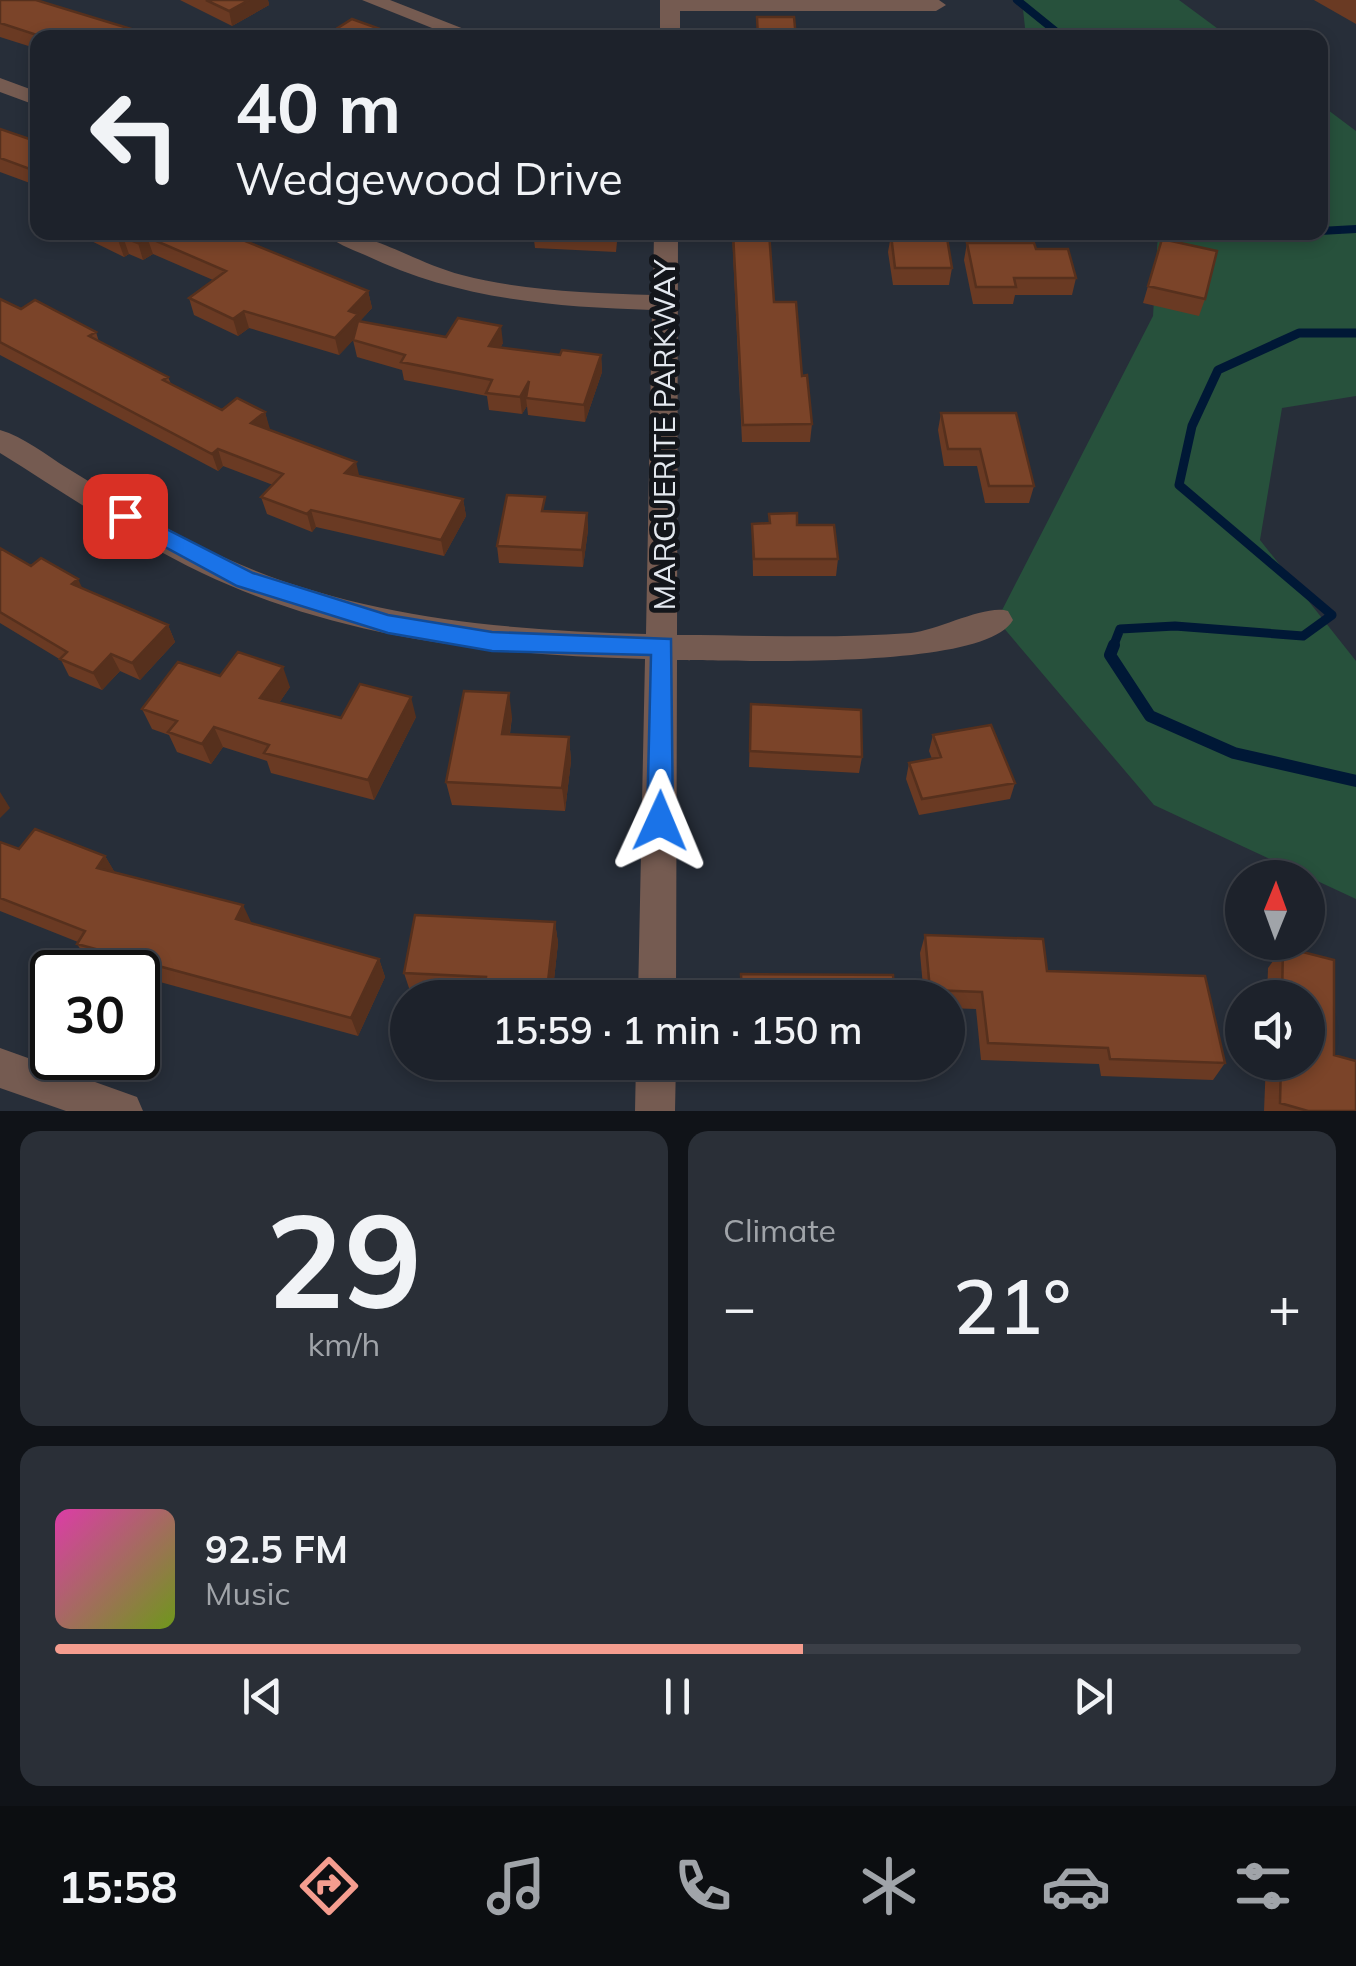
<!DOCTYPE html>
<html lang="en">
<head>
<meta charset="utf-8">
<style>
  body { margin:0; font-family:Mulish,sans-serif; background:#2a2f37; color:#f1f3f6; height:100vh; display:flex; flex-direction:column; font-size:38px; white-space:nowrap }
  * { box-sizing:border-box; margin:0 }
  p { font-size:32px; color:#a0a4a9 }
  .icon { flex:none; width:55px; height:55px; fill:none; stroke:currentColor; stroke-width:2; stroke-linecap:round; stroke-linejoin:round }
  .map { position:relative; height:1111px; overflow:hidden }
  .drawer { display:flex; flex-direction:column; gap:20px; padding:20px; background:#101318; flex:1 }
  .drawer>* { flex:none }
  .banner { position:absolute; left:30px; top:30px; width:1298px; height:210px; border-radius:20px; box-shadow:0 5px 15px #0003,0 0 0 2px #3b3f47; background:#1d222b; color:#f1f3f6; overflow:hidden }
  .needle { width:65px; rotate:1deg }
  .controls { position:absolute; left:1225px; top:860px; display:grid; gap:20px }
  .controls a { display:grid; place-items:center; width:100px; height:100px; border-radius:50%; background:#1d222b; box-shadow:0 5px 15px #0003,0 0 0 2px #3b3f47; font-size:50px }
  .speed { position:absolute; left:30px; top:950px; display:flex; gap:20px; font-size:50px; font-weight:700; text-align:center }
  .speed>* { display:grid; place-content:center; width:130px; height:130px; border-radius:50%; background:#1d222b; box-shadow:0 5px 15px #0003,0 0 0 2px #3b3f47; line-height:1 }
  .speed .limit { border:5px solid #111; border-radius:15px; background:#fff; color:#111 }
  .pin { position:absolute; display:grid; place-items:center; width:85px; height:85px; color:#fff; margin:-42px; border-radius:20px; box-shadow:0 5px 15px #0006 }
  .me { position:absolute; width:110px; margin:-55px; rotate:1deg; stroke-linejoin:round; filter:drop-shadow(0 0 8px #0008) }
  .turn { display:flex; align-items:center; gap:35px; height:210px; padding:0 40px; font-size:45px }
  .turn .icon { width:130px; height:130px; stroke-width:2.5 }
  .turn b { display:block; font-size:70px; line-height:85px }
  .big { font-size:75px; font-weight:600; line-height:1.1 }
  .drawer .tile { flex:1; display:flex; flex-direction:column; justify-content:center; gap:15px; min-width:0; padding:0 35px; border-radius:20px; background:#2a2f37 }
  .drawer .dial { align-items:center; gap:0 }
  .dial b { font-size:130px; line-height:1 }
  .song { display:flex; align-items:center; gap:30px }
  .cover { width:120px; height:120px; border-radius:15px; background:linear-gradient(135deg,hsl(320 70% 55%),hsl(80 70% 35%)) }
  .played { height:10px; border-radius:5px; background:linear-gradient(90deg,#f59d8f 60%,#3b3f47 60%) }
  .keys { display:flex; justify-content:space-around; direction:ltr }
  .heat { display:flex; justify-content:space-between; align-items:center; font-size:55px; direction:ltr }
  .drawer .tiles { flex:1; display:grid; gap:20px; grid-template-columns:1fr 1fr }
  .tile:last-child { grid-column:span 2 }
  .trip { position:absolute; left:390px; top:980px; width:575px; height:100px; border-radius:50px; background:#1d222b; box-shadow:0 5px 15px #0003,0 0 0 2px #3b3f47; font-weight:600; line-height:100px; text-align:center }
  .menu { display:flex; height:160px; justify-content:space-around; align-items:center; background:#0c0e11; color:#a0a4a9 }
  .menu .icon { width:70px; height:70px }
  .menu .active { color:#f59d8f }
  .menu b { font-size:45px; color:#f1f3f6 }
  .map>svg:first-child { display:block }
</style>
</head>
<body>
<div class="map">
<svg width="1356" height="1111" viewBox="0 0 1356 1111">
  <rect width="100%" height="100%" fill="#272e39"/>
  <path fill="#27513c" d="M1022 0H1179L1229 37H1026Z
    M1320 104 1356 131V396L1282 408 1260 540 1356 661V899L1154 805 997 620 1153 316 1158 233 1320 232Z"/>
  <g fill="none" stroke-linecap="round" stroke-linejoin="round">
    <path stroke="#001836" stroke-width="8" d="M1017 0 1064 38
      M1320 231 1356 229
      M1258 232H1289"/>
    <path stroke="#001836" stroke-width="9" d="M1113 647 1120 629 1175 626 1303 636 1332 615 1179 485 1192 426 1218 370 1299 333H1356"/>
    <path stroke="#001836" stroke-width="12" d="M1114 645 1110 655 1150 716 1234 753 1356 781"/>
    <path fill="#755b51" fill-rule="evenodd" d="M362 0H390L487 38H457Z
      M660 0H939L946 5 936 11H680V38H660Z
      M0 78 38 92V106L0 92Z
      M324 232C376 232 412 262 462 275 524 291 589 293 653 295L654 232H678L677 635C754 635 834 639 911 633 939 630 986 604 1008 611L1013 620C985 671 736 660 677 660L676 998H638L645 659C493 655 341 639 202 573 131 539 66 494 0 453V430C24 437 46 455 67 468 108 493 149 519 192 542 333 615 489 630 646 634L652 310C553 307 456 299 365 255 351 249 334 243 324 232Z
      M0 1048 137 1097 143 1111H66L0 1088Z
      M636 1062H676L675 1111H635Z"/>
  </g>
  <path fill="#6a3a23" d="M0 0 155 38H38V49L0 37Z
    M180 0H268L269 5 232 26Z
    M1314 0H1356V24Z
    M0 129 38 142V186L0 172Z
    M73 232H223L368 291 372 308 360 321 446 337 503 343 500 348 560 355H601L602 372 585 422 528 415 527 406 522 414 489 410 487 396 404 380 402 370 357 357 353 340 339 355 249 328 238 336 194 315 189 298 213 280 153 254 143 260 129 254 124 257Z
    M533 232H618L616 252 535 248Z
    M732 232H769L774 302 802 376 812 424 810 442H742Z
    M899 232H946L952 268 949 285H893L888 252 891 235H900Z
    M1162 239 1205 299 1199 316 1143 303Z
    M967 243 1036 249 1076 278 1072 295H1015L1013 304H973L964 260Z
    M0 299 21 309 96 332 99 342 168 377 171 384 222 410 265 412 269 429 360 477 463 499 466 516 444 556 316 527 312 532 267 514 261 497 273 485 223 466 218 471 0 355Z
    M941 413 1034 486 1029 503H985L977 466H944L938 430Z
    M546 511 587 513 588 530 583 567 499 563 497 546Z
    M769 514 797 525 838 559 836 576H753L752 524 769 523Z
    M0 548 31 566 168 625 175 642 140 680 120 671 102 690 69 676 61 660 0 623Z
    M220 676 290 687 279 703 341 718 416 717 374 800 271 773 267 761 223 747 211 764 177 752 169 735 152 729 142 709Z
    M751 704 862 757 859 773 749 767Z
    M512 717 510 734 569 737 571 761 565 811 452 805 446 782Z
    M933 735 1015 783 1010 799 919 815 906 779 909 763 932 759 929 751Z
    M0 842 19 849 105 856 115 873 252 923 379 959 385 977 358 1036 138 976V972H126L89 962 77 944 78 942 0 911Z
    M555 922 558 943 552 998 483 997 411 994 404 973Z
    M925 935 1047 971 1225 1063 1213 1080 1101 1076 1099 1064 981 1060 976 1009 948 1008V998H924L920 953Z
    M1283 947 1334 960V1055L1356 1061V1111H1264L1266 1062H1308V998H1267L1268 968Z
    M741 1062H895L894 1067 741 1066Z"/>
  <path fill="#56301d" d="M249 0H268L269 5 232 26 229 11Z
    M123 237 129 254 124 257 118 240Z
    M147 237 153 254 143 260 138 243Z
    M368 291 372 308 360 321 362 331 339 355 335 338 349 311Z
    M244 311 249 328 238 336 233 319Z
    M501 326 503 343 491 363 489 346Z
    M601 355 602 372 585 422 584 405Z
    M529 381 526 398 527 406 522 414 520 397Z
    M265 412 270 429 256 440 251 423Z
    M218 449 223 466 218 471 212 454Z
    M356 462 360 479 345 473Z
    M463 499 466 516 444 556 441 540Z
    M311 510 316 527 312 532 307 514Z
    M587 513 588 530 583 567 582 550Z
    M78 579 86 596 72 584Z
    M168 625 175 642 140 680 132 663Z
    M111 654 120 671 102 690 93 673Z
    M283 667 290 687 268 719 260 698Z
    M509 693 512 717 506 758 502 734Z
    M411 697 416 717 374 800 368 780Z
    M214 727 223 747 211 764 202 744Z
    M569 737 571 761 565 811 562 788Z
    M0 792 10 808 0 818Z
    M105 856 117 876 97 868Z
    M243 905 252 924 236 919Z
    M555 922 558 943 552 998H546Z
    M379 959 385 977 358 1036 351 1018Z"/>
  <path fill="#7b4429" stroke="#56301d" stroke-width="2.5" d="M0 0H36L154 36 151 38H46L0 23Z
    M206 0H249L229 11Z
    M757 17H794L796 38H758Z
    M352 19 402 37 322 38Z
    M0 129 38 142V172L0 158Z
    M101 232H223L368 291 349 311 358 314 335 338 244 311 233 319 189 298 226 271 147 237 138 243 123 237 118 240Z
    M560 232H616L615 235Z
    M733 232H769L774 302H796L802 376 807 375 812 424 743 425Z
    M904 232H946L952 268H895L891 235H905Z
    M1162 239 1217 251 1205 299 1148 286Z
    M967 243H1034L1036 249H1068L1076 278H1014L1016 287H976Z
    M0 299 21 309 35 300 96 332 89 336 168 377 163 380 222 410 237 398 265 412 251 423 356 462 345 473 463 499 441 540 311 510 307 514 261 497 283 474 218 449 212 454 0 342Z
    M458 318 501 326 489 346 560 355 562 350 601 355 584 405 526 398 529 381 520 397 486 393 492 380 401 362 405 355 353 340 358 321 446 337Z
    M941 413H1016L1034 486H989L980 449H948Z
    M507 495 545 497 542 511 587 513 582 550 497 546Z
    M797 513V525H834L838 559H754L752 524 770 523 769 514Z
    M0 548 31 566 41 558 78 579 72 584 168 625 132 663 111 654 93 673 60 659 67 652 0 612Z
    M238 652 283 667 260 698 341 718 360 684 411 697 368 780 264 753 269 745 214 727 202 744 168 732 177 721 142 709 178 662 220 676Z
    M464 691 509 693 502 734 569 737 562 788 446 782Z
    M751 704 861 710 862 757 750 751Z
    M991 725 1015 783 922 799 909 763 941 757 933 735Z
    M35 829 105 856 97 868 243 905 236 919 379 959 351 1018 77 944 85 931 0 898V842L19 849Z
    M415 915 555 922 546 998H483L486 977 404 973Z
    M925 935 1043 939 1047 971 1205 976 1225 1063 1110 1059 1108 1048 988 1043 982 992 930 990Z
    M1283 947 1334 960V1055L1356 1061V1111H1308L1280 1103 1281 1062H1308V998H1282Z
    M741 974 893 975 895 998H742Z"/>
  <path fill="#1a73e8" stroke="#114b97" stroke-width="2.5" d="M125 508 253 573 388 615 492 632 671 639 673 821 669 829H651L647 821 651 655 492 651 388 633 237 586 117 521V510Z"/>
  <g text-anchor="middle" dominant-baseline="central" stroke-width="10" stroke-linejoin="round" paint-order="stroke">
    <g font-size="30" fill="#e3e8ef" stroke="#13161b">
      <text transform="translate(664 435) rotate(-90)">MARGUERITE PARKWAY</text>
    </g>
  </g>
</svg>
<div class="controls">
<a><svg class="needle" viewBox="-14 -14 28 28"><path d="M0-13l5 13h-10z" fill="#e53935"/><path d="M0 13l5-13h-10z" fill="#a0a4a9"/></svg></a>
<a><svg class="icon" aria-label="sound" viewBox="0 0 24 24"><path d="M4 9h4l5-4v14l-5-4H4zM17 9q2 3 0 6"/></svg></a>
</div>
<div class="speed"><div class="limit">30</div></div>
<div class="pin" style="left:125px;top:516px;background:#d93025"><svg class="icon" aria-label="arrive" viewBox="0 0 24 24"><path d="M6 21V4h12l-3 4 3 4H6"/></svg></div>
<svg class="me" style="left:660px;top:821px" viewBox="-20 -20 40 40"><path d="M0-17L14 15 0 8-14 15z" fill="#1a73e8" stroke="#fff" stroke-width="4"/></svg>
<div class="trip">15:59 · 1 min · 150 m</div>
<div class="banner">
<div class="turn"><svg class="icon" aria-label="left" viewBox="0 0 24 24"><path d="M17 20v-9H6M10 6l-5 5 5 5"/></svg><div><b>40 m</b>Wedgewood Drive</div></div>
</div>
</div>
<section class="drawer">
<div class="tiles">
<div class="tile dial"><b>29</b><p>km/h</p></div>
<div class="tile"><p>Climate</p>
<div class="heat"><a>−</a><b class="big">21°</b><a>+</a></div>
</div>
<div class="tile">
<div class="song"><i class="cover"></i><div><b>92.5 FM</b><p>Music</p></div></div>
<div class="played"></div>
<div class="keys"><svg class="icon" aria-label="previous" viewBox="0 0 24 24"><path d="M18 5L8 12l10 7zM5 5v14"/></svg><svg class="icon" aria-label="pause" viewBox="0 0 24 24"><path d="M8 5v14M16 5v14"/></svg><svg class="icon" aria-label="next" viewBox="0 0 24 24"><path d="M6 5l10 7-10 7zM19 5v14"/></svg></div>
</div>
</div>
</section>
<nav class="menu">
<b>15:58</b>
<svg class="icon active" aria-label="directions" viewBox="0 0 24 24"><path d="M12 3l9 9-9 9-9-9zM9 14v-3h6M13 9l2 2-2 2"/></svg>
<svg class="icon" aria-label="music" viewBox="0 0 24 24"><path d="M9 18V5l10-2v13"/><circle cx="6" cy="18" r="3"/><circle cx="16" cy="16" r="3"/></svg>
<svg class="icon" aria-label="phone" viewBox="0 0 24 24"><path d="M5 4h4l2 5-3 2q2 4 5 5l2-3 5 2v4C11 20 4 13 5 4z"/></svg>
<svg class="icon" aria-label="climate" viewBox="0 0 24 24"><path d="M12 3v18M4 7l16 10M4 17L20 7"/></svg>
<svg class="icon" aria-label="car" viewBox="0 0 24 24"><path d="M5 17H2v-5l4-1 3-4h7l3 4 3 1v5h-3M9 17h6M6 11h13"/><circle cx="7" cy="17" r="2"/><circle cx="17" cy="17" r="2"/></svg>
<svg class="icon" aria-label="filters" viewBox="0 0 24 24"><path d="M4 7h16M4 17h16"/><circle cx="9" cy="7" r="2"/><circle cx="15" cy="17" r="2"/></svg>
</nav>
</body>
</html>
